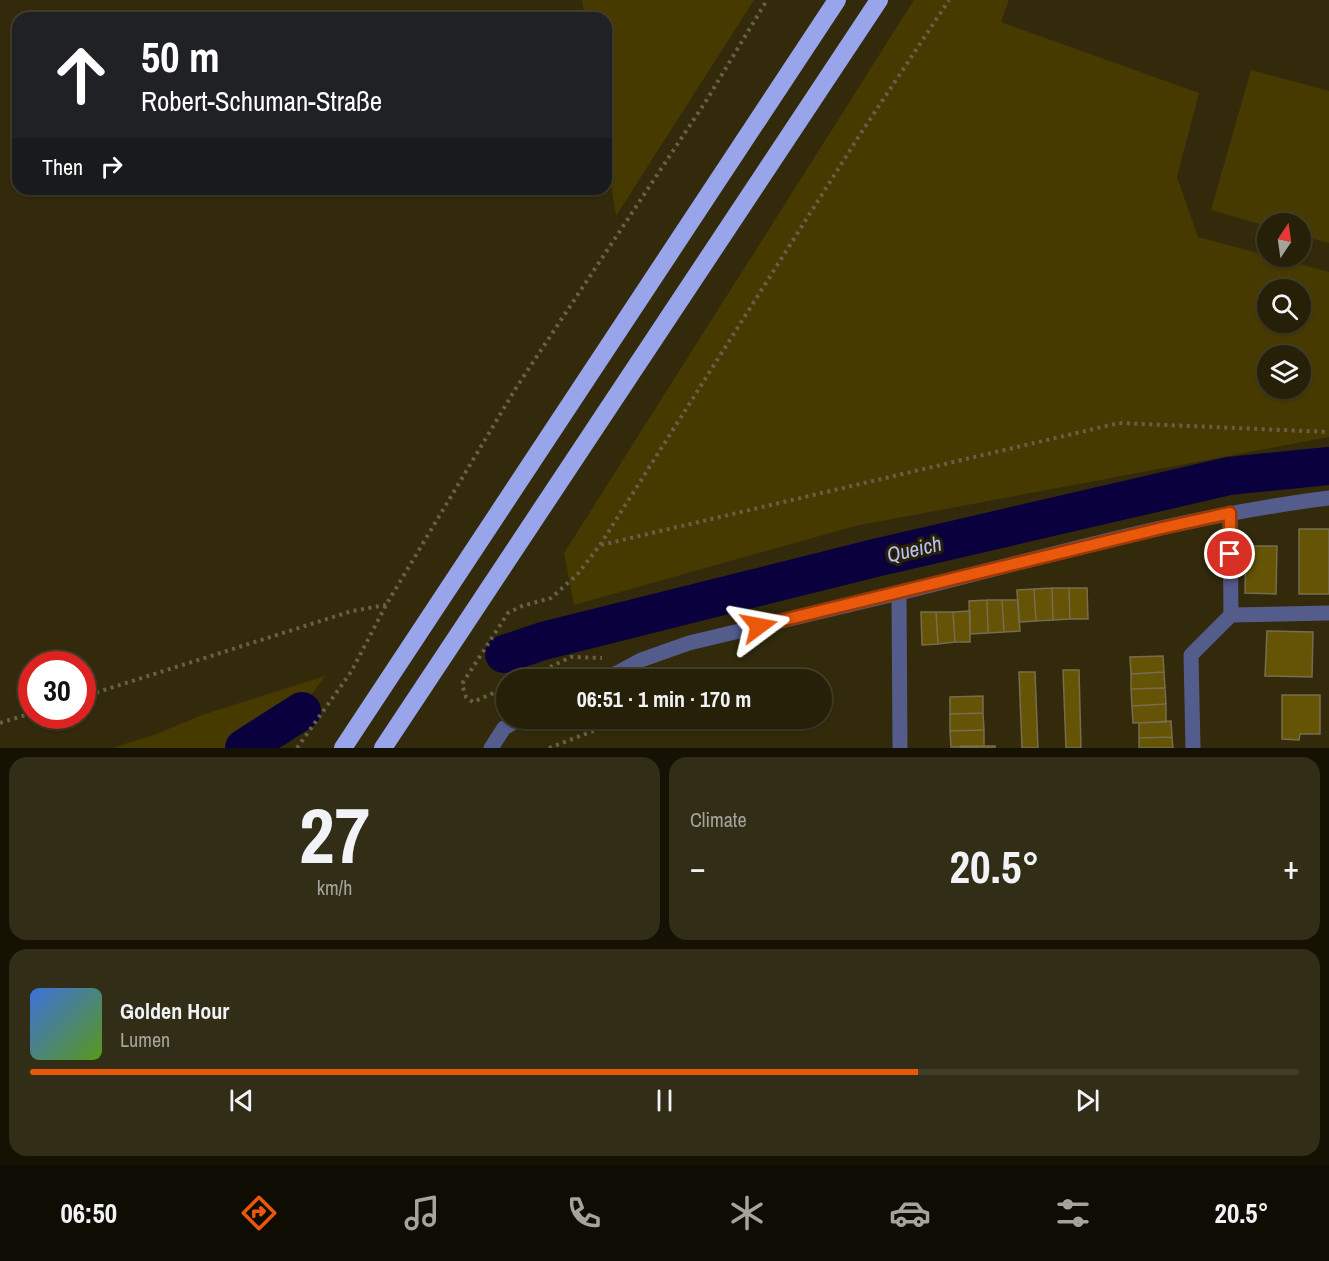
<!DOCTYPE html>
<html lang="en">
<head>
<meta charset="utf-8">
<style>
  body { margin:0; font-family:"Archivo Narrow",sans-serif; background:#322d16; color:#f1f3f6; height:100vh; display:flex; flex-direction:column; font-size:22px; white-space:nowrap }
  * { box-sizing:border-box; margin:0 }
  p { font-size:20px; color:#a4a39c }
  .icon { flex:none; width:33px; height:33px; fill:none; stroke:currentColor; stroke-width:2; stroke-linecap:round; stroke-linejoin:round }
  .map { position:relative; height:748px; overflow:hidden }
  .panel { display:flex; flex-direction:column; gap:9px; padding:9px; background:#151204; flex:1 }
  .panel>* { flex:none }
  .hud { position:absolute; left:12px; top:12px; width:600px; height:183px; border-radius:18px; box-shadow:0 2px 4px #0004,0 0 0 2px #423e29; background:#202124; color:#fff; overflow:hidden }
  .needle { width:39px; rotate:13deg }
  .fabs { position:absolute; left:1257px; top:213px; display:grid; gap:12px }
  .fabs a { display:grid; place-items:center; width:54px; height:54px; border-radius:50%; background:#262008; box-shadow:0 2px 4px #0004,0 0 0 2px #423e29; font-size:30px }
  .speed { position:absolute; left:18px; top:651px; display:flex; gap:12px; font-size:30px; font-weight:700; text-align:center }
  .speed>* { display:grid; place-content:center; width:78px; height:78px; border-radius:50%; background:#262008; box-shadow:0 2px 4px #0004,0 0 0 2px #423e29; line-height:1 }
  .speed .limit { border:9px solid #d22; background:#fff; color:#111 }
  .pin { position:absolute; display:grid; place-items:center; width:51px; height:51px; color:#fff; margin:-26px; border:3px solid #fff; border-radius:50%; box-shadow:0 2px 6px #0007 }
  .me { position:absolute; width:66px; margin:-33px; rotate:77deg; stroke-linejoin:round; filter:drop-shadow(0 0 4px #0008) }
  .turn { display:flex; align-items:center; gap:21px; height:126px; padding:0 30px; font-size:27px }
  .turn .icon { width:78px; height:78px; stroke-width:2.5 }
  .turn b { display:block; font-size:42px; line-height:51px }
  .then { display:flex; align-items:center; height:57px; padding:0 30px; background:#0003; gap:12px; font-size:22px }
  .big { font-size:45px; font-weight:700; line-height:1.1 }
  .panel .card { flex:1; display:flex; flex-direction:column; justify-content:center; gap:9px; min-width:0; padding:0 21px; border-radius:18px; background:#322d16 }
  .panel .dial { align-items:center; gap:0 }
  .dial b { font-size:78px; line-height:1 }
  .song { display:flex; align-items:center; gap:18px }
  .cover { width:72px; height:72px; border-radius:9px; background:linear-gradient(135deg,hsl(220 70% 55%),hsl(90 70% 35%)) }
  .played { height:6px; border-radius:3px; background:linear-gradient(90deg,#ea580c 70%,#423e29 70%) }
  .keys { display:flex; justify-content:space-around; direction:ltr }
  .heat { display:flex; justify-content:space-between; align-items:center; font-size:33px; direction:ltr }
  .panel .tiles { flex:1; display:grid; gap:9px; grid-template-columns:1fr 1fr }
  .card:last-child { grid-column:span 2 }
  .trip { position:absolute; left:496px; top:669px; width:336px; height:60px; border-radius:30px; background:#262008; box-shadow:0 2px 4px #0004,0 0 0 2px #423e29; font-weight:700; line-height:60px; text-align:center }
  .dock { display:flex; height:96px; justify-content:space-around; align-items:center; background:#0f0d03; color:#a4a39c }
  .dock .icon { width:42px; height:42px }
  .dock .active { color:#ea580c }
  .dock b { font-size:27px; color:#f1f3f6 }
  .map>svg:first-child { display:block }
</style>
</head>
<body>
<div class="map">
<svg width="1329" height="748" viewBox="0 0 1329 748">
  <rect width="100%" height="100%" fill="#322a0b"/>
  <path fill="#473a01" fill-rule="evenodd" d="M582 0H754L616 216 606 151V18H585Z
    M914 0H1009L1001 22 1199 93 1177 177 1198 237 1329 272V437L855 526 574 605 564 553ZM1268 290H1300V322H1268ZM1268 356H1300V388H1268Z
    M1251 70 1329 91V243L1301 235 1300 224H1268L1267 226 1211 210Z
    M325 676 272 748H112L154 735 202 715Z"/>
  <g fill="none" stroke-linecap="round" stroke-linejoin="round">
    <path stroke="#09003d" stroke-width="38" d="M504 654 543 641 875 558 1229 476 1329 466
      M244 748 302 711"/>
  </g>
  <path fill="#655306" stroke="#776d4e" stroke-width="1.5" d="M1299 529H1329V594H1299Z
    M1246 546H1277L1276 594 1245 593Z
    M1052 588 1053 620 1036 621 1034 589Z
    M1052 588H1069L1070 619 1053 620Z
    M1069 588H1087L1088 619H1070Z
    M1034 589 1036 621 1019 622 1017 590Z
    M987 600 988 633 970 634 969 601Z
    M987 600H1002L1004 632 988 633Z
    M1002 600H1018L1020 631 1004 632Z
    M970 611V642H955L953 612Z
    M921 612H936L938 644 922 645Z
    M936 612H953L955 642 938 644Z
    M1267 631 1313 632 1312 677 1265 676Z
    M1163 656 1164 672 1131 674 1130 657Z
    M1063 670H1079L1081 748H1066Z
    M1019 672H1035L1038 748H1022Z
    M1164 672 1165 688 1131 689V674Z
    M1165 688 1166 704 1132 706 1131 689Z
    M1282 695H1320V734H1300L1299 740 1282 739Z
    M983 696V713L950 714V697Z
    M1166 704V722L1133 723 1132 706Z
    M983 713 984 730 950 731V714Z
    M1171 721 1172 737 1139 738V723Z
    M984 730V746L951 747 950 731Z
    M1172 737 1173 748H1139V738Z
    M961 746H995V748H961Z"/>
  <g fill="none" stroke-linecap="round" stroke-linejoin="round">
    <path stroke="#676046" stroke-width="4" stroke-dasharray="3 4.5" stroke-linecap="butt" d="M601 545 1119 423 1329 432
      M523 680 571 657 602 658
      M507 687 473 702 466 697 462 684 508 613 522 606 551 598 577 575 600 545 859 136 949 0
      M82 697 352 611 386 605
      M0 723 32 713
      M297 748 351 672 386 605 516 388 706 101 767 0
      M549 748 614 723 615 718"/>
    <path stroke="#545c8c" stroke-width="15" d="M1230 513 1231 615 1329 613
      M598 680 617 673 641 660 689 643 899 593
      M491 748 504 728 522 718
      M900 748 899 593C1041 558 1183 516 1329 498
      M1193 748 1191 655 1231 615"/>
    <path stroke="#98a5eb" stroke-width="18" d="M343 748 837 0
      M383 748 879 0"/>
  </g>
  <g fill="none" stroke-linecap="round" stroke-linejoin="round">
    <g stroke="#983908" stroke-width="15">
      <path id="route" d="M759 626 1162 528 1230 513V554"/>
    </g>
    <use href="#route" stroke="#ea580c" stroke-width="10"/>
  </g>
  <g text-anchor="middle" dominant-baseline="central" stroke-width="6" stroke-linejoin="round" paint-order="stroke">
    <g font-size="21" font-style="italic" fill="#b5c0fc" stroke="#282002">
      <text transform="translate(914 549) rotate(-13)">Queich</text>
    </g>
  </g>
</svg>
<div class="fabs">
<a><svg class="needle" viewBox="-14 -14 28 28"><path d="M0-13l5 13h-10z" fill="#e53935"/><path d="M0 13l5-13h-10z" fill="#a4a39c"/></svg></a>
<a><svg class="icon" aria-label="search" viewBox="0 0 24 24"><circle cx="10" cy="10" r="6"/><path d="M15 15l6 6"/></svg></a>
<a><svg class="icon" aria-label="layers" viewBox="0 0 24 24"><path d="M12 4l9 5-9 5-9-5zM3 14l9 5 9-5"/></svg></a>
</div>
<div class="speed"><div class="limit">30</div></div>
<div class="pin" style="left:1230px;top:554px;background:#d93025"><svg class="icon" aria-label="arrive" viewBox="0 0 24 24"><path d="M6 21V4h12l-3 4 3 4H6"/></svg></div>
<svg class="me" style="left:759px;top:626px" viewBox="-20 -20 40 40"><path d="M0-17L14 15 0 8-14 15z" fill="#ea580c" stroke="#fff" stroke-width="4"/></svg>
<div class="trip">06:51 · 1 min · 170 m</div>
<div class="hud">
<div class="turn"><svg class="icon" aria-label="ahead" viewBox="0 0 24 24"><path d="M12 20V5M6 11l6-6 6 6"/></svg><div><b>50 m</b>Robert-Schuman-Straße</div></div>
<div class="then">Then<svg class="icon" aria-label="right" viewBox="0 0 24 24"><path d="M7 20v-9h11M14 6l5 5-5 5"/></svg></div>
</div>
</div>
<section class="panel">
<div class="tiles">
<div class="card dial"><b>27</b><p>km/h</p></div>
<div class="card"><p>Climate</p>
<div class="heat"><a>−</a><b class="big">20.5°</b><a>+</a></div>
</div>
<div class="card">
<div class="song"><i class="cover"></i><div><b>Golden Hour</b><p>Lumen</p></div></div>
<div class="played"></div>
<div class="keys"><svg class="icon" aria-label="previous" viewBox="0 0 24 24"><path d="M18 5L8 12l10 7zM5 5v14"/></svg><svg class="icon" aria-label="pause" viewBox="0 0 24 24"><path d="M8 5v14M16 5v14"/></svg><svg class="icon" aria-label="next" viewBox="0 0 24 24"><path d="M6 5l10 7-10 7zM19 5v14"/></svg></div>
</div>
</div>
</section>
<nav class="dock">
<b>06:50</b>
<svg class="icon active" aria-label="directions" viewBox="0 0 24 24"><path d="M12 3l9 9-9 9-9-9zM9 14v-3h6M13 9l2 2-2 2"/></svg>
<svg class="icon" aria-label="music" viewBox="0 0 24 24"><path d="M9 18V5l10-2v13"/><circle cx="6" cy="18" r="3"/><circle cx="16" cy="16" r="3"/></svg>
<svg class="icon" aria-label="phone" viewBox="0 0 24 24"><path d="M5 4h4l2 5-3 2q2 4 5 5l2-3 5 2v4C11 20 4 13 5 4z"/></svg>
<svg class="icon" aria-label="climate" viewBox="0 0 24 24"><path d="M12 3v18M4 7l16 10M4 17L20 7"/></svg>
<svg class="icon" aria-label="car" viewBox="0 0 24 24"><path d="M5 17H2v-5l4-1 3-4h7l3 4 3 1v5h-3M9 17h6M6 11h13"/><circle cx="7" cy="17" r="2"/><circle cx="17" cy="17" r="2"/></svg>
<svg class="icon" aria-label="filters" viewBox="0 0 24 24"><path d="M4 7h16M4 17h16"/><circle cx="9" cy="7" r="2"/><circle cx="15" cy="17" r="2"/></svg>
<b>20.5°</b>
</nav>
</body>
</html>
